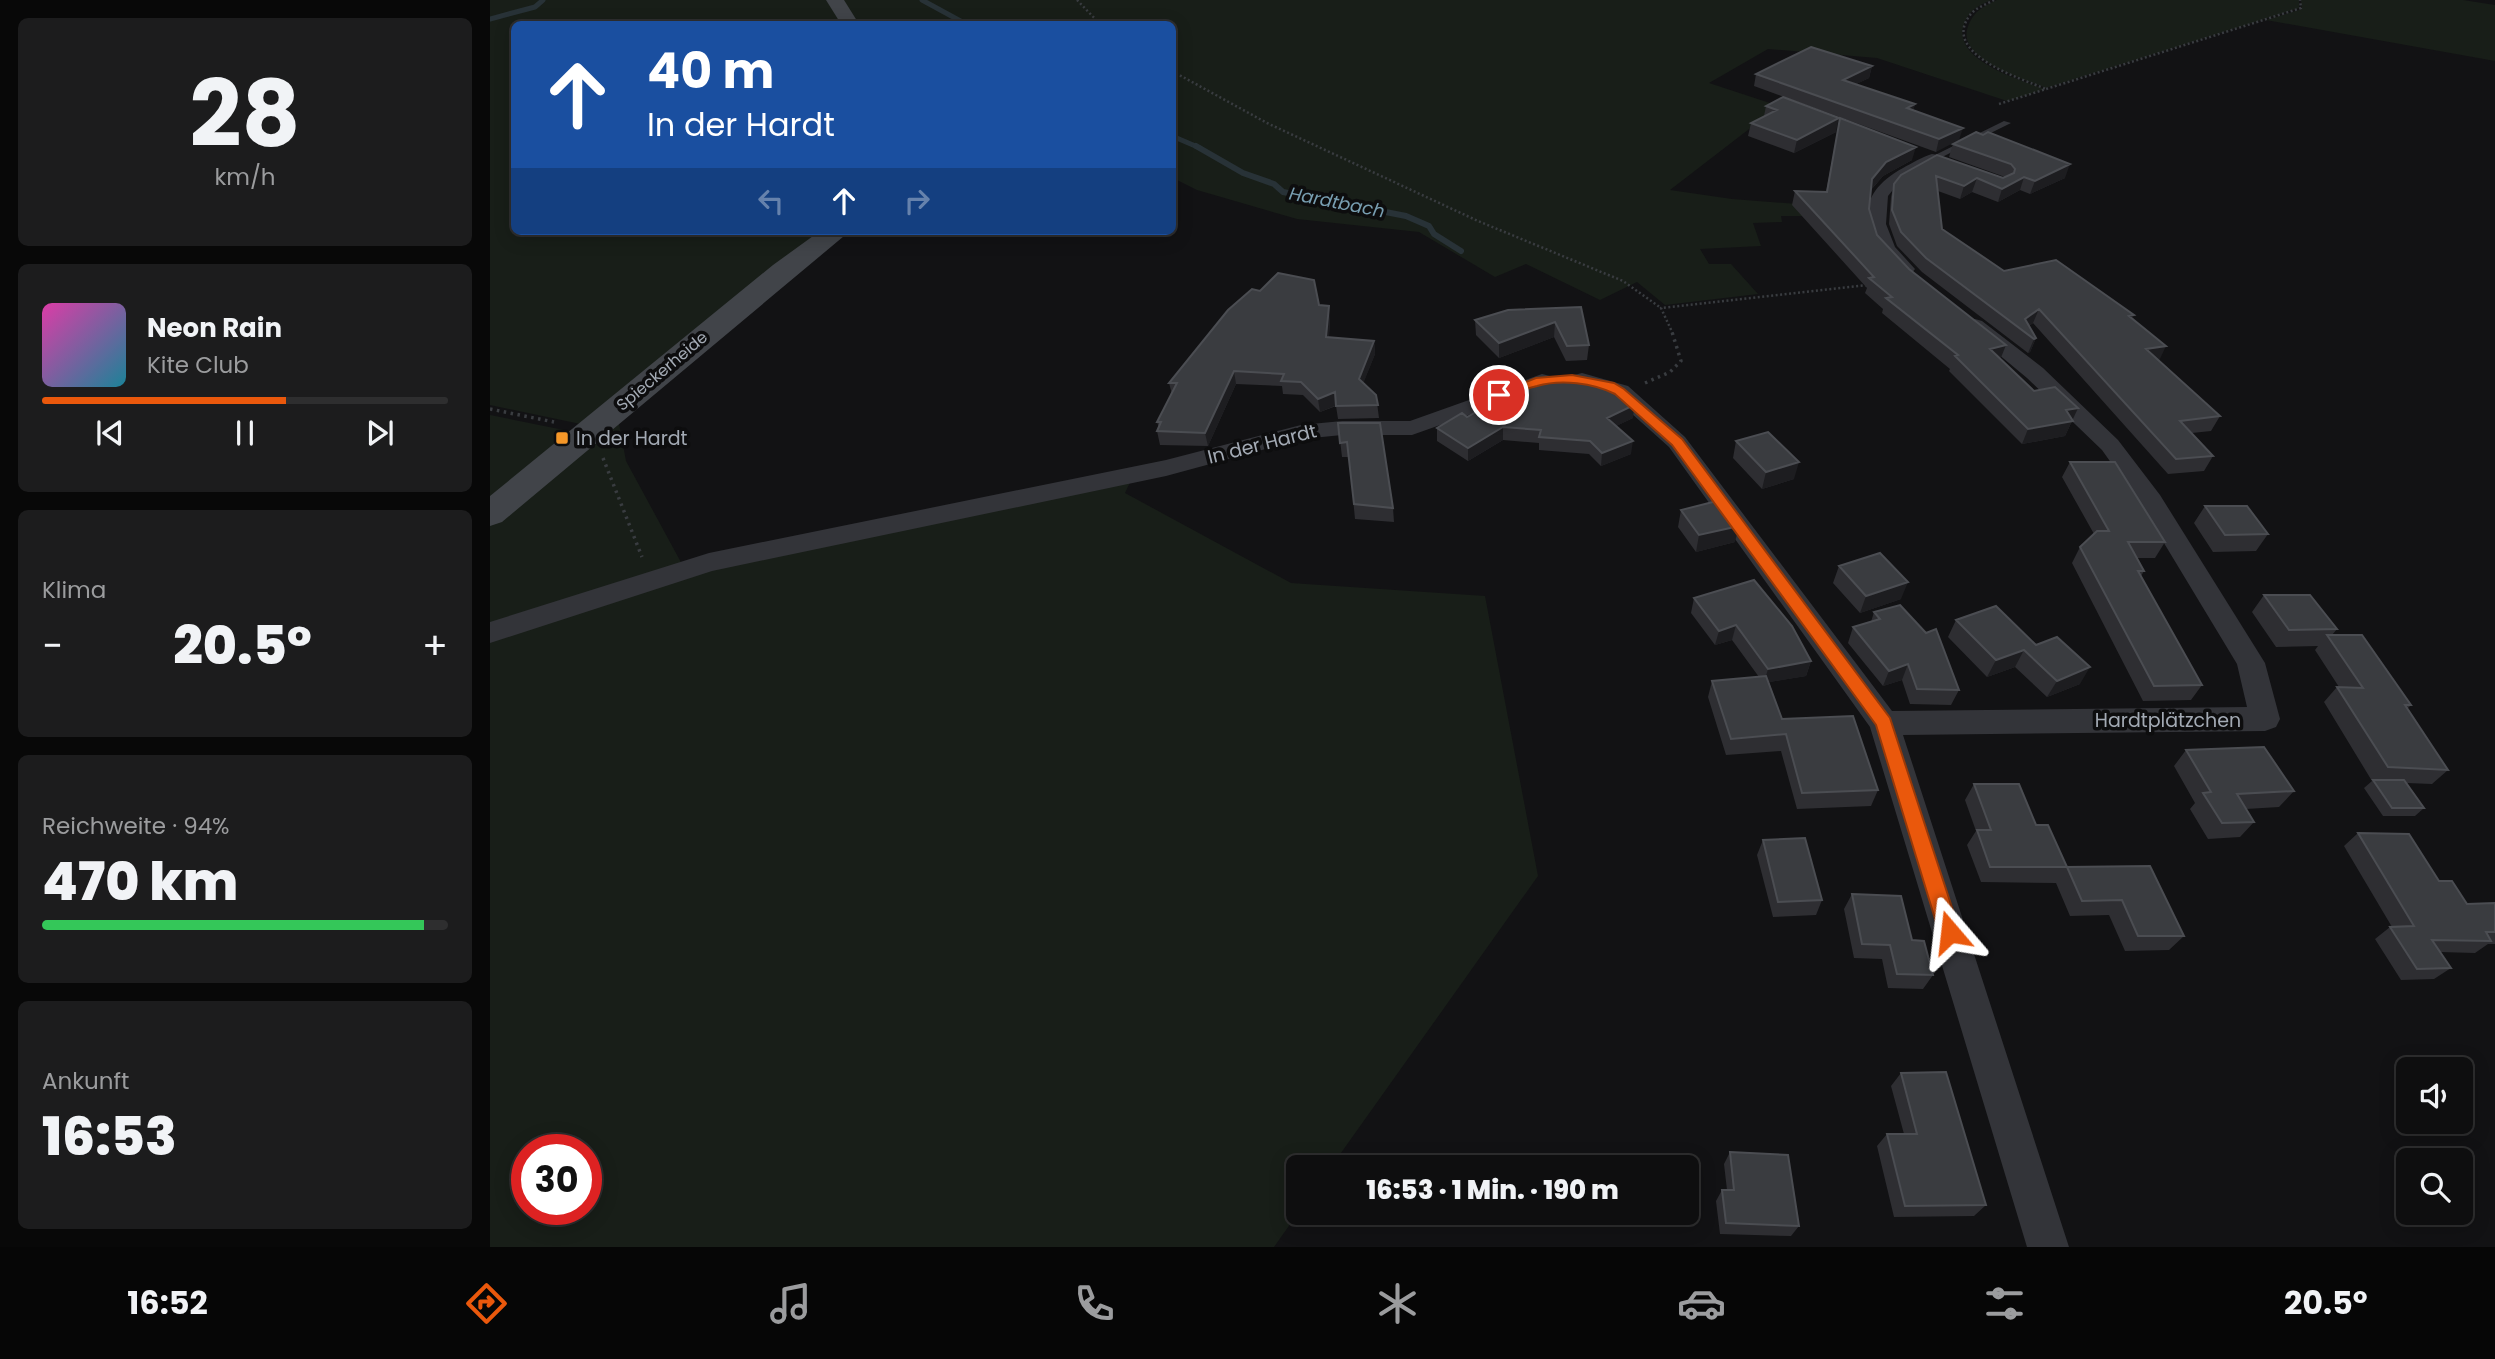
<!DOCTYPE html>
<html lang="de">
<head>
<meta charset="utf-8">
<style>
  body { margin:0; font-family:Poppins,sans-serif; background:#1c1c1d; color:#f1f3f6; height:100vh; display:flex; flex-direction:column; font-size:26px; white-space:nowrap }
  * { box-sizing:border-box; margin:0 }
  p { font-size:23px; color:#9b9c9e }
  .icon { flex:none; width:38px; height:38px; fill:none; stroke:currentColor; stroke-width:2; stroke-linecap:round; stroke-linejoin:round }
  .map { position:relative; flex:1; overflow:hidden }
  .panel { display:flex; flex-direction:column; gap:18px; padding:18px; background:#080808; width:490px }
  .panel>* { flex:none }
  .guide { position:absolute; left:21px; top:21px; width:665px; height:214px; border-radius:10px; box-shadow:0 4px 18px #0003,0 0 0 2px #2e2e2f; background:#1a4fa0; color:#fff; overflow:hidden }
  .buttons { position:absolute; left:1906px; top:1057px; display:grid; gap:14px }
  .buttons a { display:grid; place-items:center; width:77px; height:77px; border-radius:10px; background:#0e0e0f; box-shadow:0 4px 18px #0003,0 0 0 2px #2e2e2f; font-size:35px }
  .speed { position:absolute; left:21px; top:1134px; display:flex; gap:14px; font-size:35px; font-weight:700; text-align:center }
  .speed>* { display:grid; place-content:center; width:91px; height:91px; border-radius:50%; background:#0e0e0f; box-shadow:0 4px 18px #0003,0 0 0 2px #2e2e2f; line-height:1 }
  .speed .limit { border:10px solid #d22; background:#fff; color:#111 }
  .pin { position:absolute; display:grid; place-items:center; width:60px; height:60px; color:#fff; margin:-30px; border:4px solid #fff; border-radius:50%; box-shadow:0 2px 7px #0007 }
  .me { position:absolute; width:77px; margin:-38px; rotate:343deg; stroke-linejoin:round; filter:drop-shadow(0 0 5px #0008) }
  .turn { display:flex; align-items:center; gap:24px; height:147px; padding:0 21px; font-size:32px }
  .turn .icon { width:91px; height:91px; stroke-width:2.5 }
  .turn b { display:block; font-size:49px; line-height:60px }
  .lanes { display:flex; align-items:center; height:66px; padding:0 21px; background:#0003; justify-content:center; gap:35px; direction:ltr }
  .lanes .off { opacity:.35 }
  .big { font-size:52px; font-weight:800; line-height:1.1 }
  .panel .card { flex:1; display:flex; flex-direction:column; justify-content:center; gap:10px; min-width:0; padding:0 24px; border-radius:10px; background:#1c1c1d }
  .panel .dial { align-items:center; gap:0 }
  .dial b { font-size:91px; line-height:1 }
  .song { display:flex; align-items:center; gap:21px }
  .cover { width:84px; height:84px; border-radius:10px; background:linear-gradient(135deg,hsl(320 70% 55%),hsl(190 70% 35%)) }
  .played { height:7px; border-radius:4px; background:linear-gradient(90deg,#ea580c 60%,#2e2e2f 60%) }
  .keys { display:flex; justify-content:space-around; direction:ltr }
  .heat { display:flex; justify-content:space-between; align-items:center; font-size:38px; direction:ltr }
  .charge { height:10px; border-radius:5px; background:linear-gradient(90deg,#34c759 94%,#2e2e2f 0) }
  .trip { position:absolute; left:796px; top:1155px; width:413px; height:70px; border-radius:10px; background:#0e0e0f; box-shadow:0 4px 18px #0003,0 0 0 2px #2e2e2f; font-weight:800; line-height:70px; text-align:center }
  .dock { display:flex; height:112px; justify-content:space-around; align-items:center; background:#060606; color:#9b9c9e }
  .dock .icon { width:49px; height:49px }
  .dock .active { color:#ea580c }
  .dock b { font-size:32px; color:#f1f3f6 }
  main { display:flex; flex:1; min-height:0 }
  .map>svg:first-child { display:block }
</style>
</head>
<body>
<main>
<section class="panel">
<div class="card dial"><b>28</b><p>km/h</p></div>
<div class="card">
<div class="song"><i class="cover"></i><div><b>Neon Rain</b><p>Kite Club</p></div></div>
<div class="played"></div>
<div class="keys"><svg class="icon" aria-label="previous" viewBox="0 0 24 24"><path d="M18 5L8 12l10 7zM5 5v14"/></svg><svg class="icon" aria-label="pause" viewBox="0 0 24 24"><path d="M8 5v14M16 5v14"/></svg><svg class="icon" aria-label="next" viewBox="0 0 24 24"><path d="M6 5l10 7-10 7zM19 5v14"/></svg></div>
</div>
<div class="card"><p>Klima</p>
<div class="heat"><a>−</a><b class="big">20.5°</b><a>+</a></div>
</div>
<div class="card"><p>Reichweite · 94%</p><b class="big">470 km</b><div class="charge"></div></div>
<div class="card"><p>Ankunft</p><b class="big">16:53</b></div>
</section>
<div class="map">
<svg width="2005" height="1247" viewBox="0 0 2005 1247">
  <rect width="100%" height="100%" fill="#121214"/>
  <path fill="#181e18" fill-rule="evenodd" d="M0 0H1501C1488 6 1479 10 1474 24 1461 60 1530 80 1555 89L1517 101 1387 58 1278 49 1219 83 1289 106 1180 190 1242 199 1308 204 1315 216H1291L1292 222 1263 223 1271 246 1210 249 1219 264H1241L1268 294 1175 305 1147 282 1110 300 1036 264 1005 277 929 232 807 219 707 190 683 178 682 24H24V231H337L100 426 0 405Z
    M1507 0H1809V8L1556 88C1535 80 1470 60 1477 30 1482 12 1492 7 1507 0Z
    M1811 0H1973L2005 5V61L1776 20 1812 9Z
    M0 415 84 432 0 500Z
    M128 418 136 461 193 566 0 627V523Z
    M642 478 635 493 801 583 995 596 1048 876 841 1167H808V1213L784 1247H0V636L158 584ZM37 1150H96V1209H37Z"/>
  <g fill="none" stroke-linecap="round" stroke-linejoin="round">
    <path stroke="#283237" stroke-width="5" d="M432 0 476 24
      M0 19 45 7 53 0
      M682 136 710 148"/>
    <path stroke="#283237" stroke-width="6" d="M706 146 753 173 784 184 793 192 916 216 939 226 944 234 971 251"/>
    <path stroke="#393c40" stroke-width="2.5" stroke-dasharray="2 2.5" stroke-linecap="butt" d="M587 0 610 24
      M1504 0C1497 4 1485 8 1480 15 1450 54 1532 79 1556 89
      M682 71 777 123 988 221 1133 281 1171 308
      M1509 104 1811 8 1810 0
      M1183 334 1171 308 1377 285"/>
    <path stroke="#393c40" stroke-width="3.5" stroke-dasharray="2.5 4.5" stroke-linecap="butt" d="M1155 383 1180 372 1191 361 1182 332
      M0 409 64 422
      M113 458 152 557"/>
    <path fill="#333439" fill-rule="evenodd" d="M1514 121 1521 123 1446 160 1439 158Z"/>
    <path fill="#333439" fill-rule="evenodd" d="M1442 154 1448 155 1450 159 1448 163 1406 186 1398 196 1396 224 1405 247 1425 269 1422 273H1408C1373 235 1360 197 1413 168 1422 163 1432 157 1442 154Z
      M1485 319 1492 321 1553 368 1628 440 1670 495 1775 663 1790 719 1786 727 1775 731 1413 735 1579 1247H1537L1380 727 1179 447 1122 396 1084 385 1081 380 1084 375 1092 373 1138 386 1195 437 1402 711 1757 707 1747 664 1651 505 1612 450 1537 378 1478 329 1475 325 1478 321Z
      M1052 374 1060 376 1063 381 1060 386 922 435H852L812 439 676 476 222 571 0 643V622L219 553 676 460 811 425 852 421H920Z"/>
    <path fill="#414449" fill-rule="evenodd" d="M336 0H354L369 24H351Z
      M330 231H360L12 522 0 526V496L283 265Z"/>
  </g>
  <path fill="#2e2e32" d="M1382 66 1379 78 1366 84 1425 104 1423 110 1473 128 1446 152 1264 86 1266 74Z
    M1276 106 1346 132 1304 153 1258 136 1261 123 1274 116Z
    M1350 118 1422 160 1393 176 1381 190 1379 209 1387 235 1419 269 1544 391 1588 408 1575 436 1532 444 1459 371 1460 369 1392 313 1393 309 1375 293 1377 288 1302 205 1305 191 1336 192Z
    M1463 144 1575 178 1540 194 1530 190 1508 202 1482 192 1470 199 1448 191 1452 229 1514 271 1643 318 1669 361 1730 416 1721 431 1702 433 1723 456 1714 471 1678 474 1543 323 1539 326 1546 338 1540 352 1538 353 1432 272 1407 246 1399 224 1401 197 1404 184 1411 175 1513 178 1515 177 1459 157Z
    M770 291 829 305 840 318 839 337 884 341 885 354 873 383 886 395 889 418 848 419 846 406 830 412 813 395 793 394 792 386 746 384 718 446 670 445 667 431 669 428 667 422 682 394 679 383Z
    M1091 307 1099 345 1097 360 1076 361 1064 337 1009 358 986 335 985 320Z
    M1017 389 1144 405 1143 418 1126 426 1141 454 1111 466 1099 454 1049 450V443L1013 440 978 461 947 441V428L977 417 1017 394Z
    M848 423 903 508 904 522 865 519 859 457H852Z
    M1246 441 1304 479 1272 489 1243 458Z
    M1580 462 1675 542 1665 558H1647L1654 571 1651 576 1712 685 1701 700 1653 701 1582 563 1590 547 1604 534 1572 477Z
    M1715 506 1778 534 1766 551 1723 552 1704 523Z
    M1191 510 1245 542 1206 552 1188 527Z
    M1349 566 1411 599 1370 613 1343 583Z
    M1774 595 1847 629 1842 635 1921 705 1917 709 1958 770 1942 784 1917 783 1934 808 1925 816H1893L1874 788 1882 781 1834 702 1847 687H1849L1825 650 1828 646 1786 647 1762 612Z
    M1204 598 1321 661 1316 676 1279 682 1292 719 1388 790 1381 806 1307 809 1291 751 1236 755 1218 697 1222 681 1269 677 1242 640 1225 645 1201 613Z
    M1384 612 1469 690 1461 705 1420 704 1412 680 1393 686 1358 643 1363 627 1381 622Z
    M1466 620 1546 645 1590 684 1557 697 1525 667 1497 677 1458 637Z
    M1696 750 1804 791 1789 807 1756 809 1764 822 1750 837 1718 839 1700 809 1705 803 1684 766Z
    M1484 784 1546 825 1577 867 1694 936 1679 950 1635 951 1619 915 1580 916 1566 883 1491 882 1477 845 1486 831 1475 800Z
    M1868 833 1949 881 1977 904 2005 903V944H1998L1985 953 1950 952 1961 968 1944 979 1911 980 1885 939 1900 927H1902L1854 846Z
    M1273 840 1332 900 1326 915 1283 917 1267 855Z
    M1362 894 1422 940 1443 975 1433 989 1398 988 1392 959 1364 958 1354 909Z
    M1411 1073 1496 1205 1484 1216 1404 1217 1387 1146 1397 1134H1414L1401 1086Z
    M1240 1152 1309 1226 1301 1236 1230 1234 1226 1201 1232 1190H1237L1234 1164Z"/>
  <path fill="#1d1d20" d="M1382 66 1379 78 1350 92 1353 80Z
    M1425 104 1422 116 1417 108Z
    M1349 118 1346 132 1304 153 1307 140Z
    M1473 128 1469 140 1446 152 1449 139Z
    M1426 147 1422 160 1393 176 1378 193 1382 179 1396 162Z
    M1580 164 1575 178 1540 194 1545 181Z
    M1534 177 1530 190 1508 202 1512 189Z
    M1487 178 1482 192 1470 199 1474 186Z
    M839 306 840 318 838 350 836 337Z
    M1549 309 1543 323 1533 330 1535 319Z
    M1065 322 1064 337 1009 358V343Z
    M1546 338 1540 352 1538 353 1544 339Z
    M884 341 885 354 870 392 869 379Z
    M1516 345 1510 360 1500 349Z
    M1676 346 1669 361 1656 349Z
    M744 371 746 384 718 446 715 433Z
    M845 392 847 405 830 412 828 399Z
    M1144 405 1143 418 1116 431 1117 418Z
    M1588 408 1575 436 1532 444 1538 429 1576 410Z
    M1013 427V440L978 461V448Z
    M1143 441 1141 454 1111 466 1112 453Z
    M1309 462 1304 479 1272 489 1276 472Z
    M1249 526 1245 542 1206 552 1209 535Z
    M1418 582 1411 599 1370 613 1376 596Z
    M1246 625 1242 640 1225 645 1229 631Z
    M1534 650 1525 667 1497 677 1506 660Z
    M1321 661 1316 676 1274 683 1278 669Z
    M1418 664 1412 680 1393 686 1399 671Z
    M1600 667 1590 684 1557 697 1567 681Z"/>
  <path fill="#3a3c40" stroke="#4b4d52" stroke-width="2" d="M1321 47 1382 66 1353 80 1425 104 1417 108 1473 128 1449 139 1266 74Z
    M1293 97 1349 118 1307 140 1261 123 1287 110 1276 106Z
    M1350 118 1426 147 1396 162 1382 179 1379 209 1387 235 1419 269 1516 345 1500 349 1544 391 1565 387 1588 408 1576 410 1583 421 1538 429 1465 356 1468 355 1396 298 1402 297 1379 278 1384 277 1305 191 1337 192Z
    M1486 132 1493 135 1498 132 1580 164 1545 181 1534 177 1512 189 1487 178 1474 186 1446 176 1452 229 1514 271 1566 260 1644 315 1639 316 1676 346 1656 349 1730 416 1690 421 1723 456 1686 459 1549 309 1535 319 1546 338 1544 339 1436 258 1411 232 1402 210 1404 184 1411 175 1447 155 1513 178 1524 173 1525 169 1521 164 1463 144Z
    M788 273 824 280 829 305 839 306 836 337 884 341 869 379 886 395 888 405 846 406 845 392 828 399 811 382 791 381 794 374 744 371 715 433 667 431 671 422H667L687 383H679L738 310 762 289 770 291Z
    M1091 307 1099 345 1077 346 1065 322 1009 343 985 320 1018 310Z
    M1063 377 1102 379 1122 386 1144 405 1117 418 1143 441 1112 453 1100 441 1049 437 1051 430 1013 427 978 448 947 428 972 413 977 417 1020 393 1017 389 1040 381Z
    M848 423H890L903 508 864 504 857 442 850 443Z
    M1278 432 1309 462 1276 472 1246 441Z
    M1580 462H1625L1675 542H1638L1654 571H1648L1712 685 1664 686 1590 547 1607 531H1619Z
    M1231 500 1249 526 1209 535 1191 510Z
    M1715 506H1757L1778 534 1735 535Z
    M1390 553 1418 582 1376 596 1349 566Z
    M1264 580 1302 626 1321 661 1278 669 1246 625 1229 631 1204 598Z
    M1774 595H1820L1847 629 1799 630Z
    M1410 605 1436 633 1446 629 1469 690 1427 689 1418 664 1399 671 1363 627 1390 619 1384 612Z
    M1506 606 1546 645 1567 637 1600 667 1567 681 1534 650 1506 660 1466 620Z
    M1837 635H1872L1921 705H1915L1958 770 1898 767 1847 687 1873 688Z
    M1276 676 1292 719 1363 716 1388 790 1312 793 1296 734 1241 739 1222 681Z
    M1774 747 1804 791 1747 794 1764 822 1732 823 1713 793 1721 792 1696 750Z
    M1883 780H1914L1934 808H1902Z
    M1484 784H1529L1546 825H1558L1577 867H1500L1487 830H1501Z
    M1868 833 1919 834 1949 881H1962L1977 904 2005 903V932H1996L2001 941 1942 940 1961 968 1927 969 1900 927 1924 926Z
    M1315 838 1332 900 1288 902 1273 840Z
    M1660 866 1694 936H1648L1632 900 1592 901 1577 867Z
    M1362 894 1411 896 1422 940 1434 941 1443 975 1407 974 1400 945 1372 944Z
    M1456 1072 1496 1205 1415 1206 1397 1134H1427L1411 1073Z
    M1240 1152 1298 1155 1309 1226 1236 1223 1232 1190H1244Z"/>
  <path fill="#ea580c" stroke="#983908" stroke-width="2" d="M1082 375 1124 383 1134 389 1192 439 1400 718 1470 932 1467 939 1460 942 1452 939 1449 932 1386 725 1182 445 1125 394C1103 383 1071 379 1047 386 1034 389 1022 395 1009 399L1003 395 1046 378Z"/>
  <rect fill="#f59728" stroke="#0d0d0e" stroke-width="2.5" x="65" y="431" width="14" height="14" rx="3.5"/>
  <g text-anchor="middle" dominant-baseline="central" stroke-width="7" stroke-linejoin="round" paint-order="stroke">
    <g font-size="16" fill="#a3aab4" stroke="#0d0d0e">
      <text transform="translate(172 371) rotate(-40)">Spieckerheide</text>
    </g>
    <g font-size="18" font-style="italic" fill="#789eb1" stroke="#0d0d0e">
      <text transform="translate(847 202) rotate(11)">Hardtbach</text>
    </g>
    <g font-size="19" fill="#a3aab4" stroke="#0d0d0e" text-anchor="start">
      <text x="86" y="438">In der Hardt</text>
    </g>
    <g font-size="19" fill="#a3aab4" stroke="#0d0d0e">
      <text transform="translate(772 444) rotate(-14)">In der Hardt</text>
      <text x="1678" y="720">Hardtplätzchen</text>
    </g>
  </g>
</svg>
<div class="buttons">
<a><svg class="icon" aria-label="sound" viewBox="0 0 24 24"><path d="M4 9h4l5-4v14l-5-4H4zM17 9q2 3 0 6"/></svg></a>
<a><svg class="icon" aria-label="search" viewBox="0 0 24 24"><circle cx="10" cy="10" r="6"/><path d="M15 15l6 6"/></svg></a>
</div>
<div class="speed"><div class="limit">30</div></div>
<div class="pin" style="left:1009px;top:395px;background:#d93025"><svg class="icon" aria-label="arrive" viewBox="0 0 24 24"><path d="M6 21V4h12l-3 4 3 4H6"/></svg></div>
<svg class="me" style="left:1460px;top:932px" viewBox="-20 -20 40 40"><path d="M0-17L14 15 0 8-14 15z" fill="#ea580c" stroke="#fff" stroke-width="4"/></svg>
<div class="trip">16:53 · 1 Min. · 190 m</div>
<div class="guide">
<div class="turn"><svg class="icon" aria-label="ahead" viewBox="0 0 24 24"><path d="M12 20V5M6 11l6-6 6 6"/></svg><div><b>40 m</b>In der Hardt</div></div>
<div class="lanes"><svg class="icon off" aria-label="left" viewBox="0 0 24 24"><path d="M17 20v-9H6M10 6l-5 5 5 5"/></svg><svg class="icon" aria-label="ahead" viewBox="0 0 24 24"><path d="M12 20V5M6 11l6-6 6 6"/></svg><svg class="icon off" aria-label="right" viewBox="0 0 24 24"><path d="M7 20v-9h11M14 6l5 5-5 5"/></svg></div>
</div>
</div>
</main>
<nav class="dock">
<b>16:52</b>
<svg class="icon active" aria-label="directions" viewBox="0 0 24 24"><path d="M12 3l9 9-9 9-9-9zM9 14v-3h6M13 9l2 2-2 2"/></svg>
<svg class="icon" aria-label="music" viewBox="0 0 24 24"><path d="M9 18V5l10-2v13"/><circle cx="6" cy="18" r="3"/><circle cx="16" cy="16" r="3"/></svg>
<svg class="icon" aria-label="phone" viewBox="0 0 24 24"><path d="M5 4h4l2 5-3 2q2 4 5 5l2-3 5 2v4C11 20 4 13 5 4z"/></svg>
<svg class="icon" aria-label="climate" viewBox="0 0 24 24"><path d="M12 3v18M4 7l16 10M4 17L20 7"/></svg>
<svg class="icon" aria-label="car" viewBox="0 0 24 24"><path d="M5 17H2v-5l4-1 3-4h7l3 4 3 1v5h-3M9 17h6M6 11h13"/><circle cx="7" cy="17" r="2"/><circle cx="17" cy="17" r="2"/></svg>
<svg class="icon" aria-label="filters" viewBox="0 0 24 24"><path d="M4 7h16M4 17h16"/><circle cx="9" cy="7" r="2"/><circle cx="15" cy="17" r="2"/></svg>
<b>20.5°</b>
</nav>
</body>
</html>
